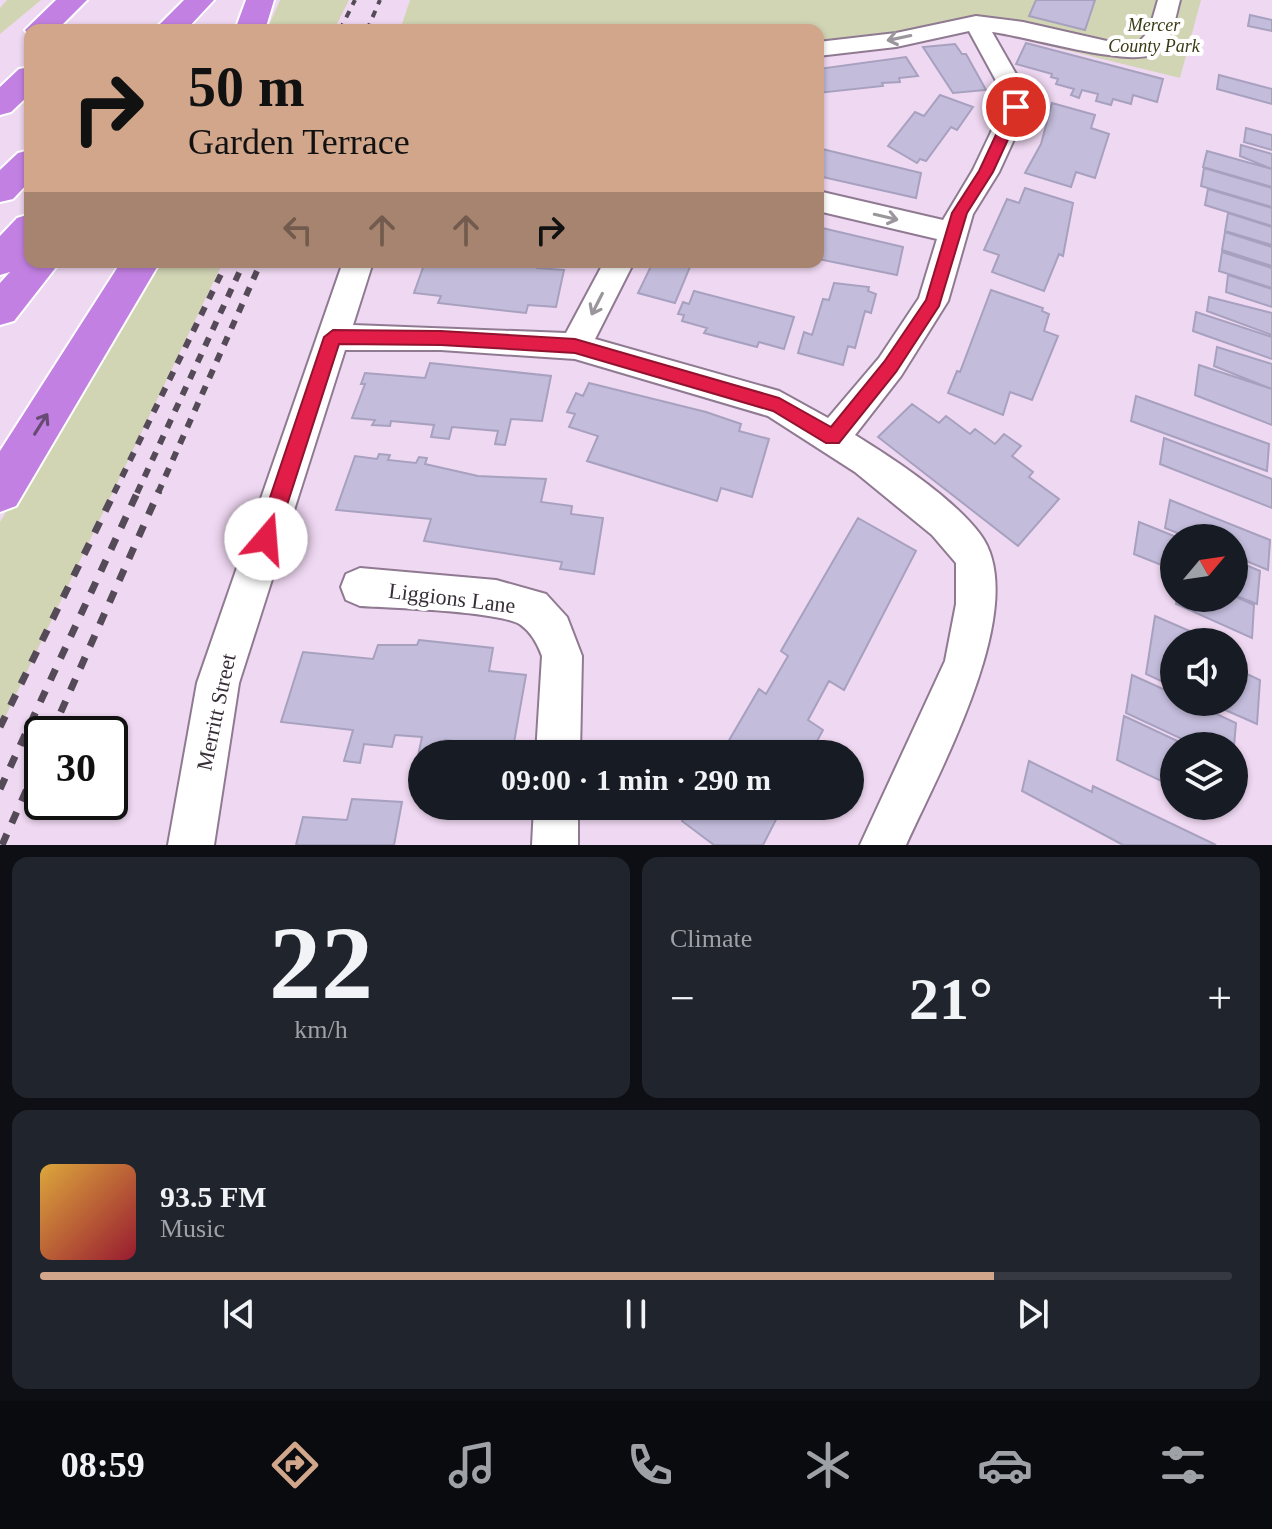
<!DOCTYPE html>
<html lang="en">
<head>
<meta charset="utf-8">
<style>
  body { margin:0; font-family:Georgia,serif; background:#20242c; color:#f1f3f6; height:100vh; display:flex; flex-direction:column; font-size:30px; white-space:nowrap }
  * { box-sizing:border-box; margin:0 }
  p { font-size:26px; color:#9ea1a6 }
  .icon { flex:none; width:44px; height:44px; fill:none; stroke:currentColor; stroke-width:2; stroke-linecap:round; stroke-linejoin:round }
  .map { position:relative; height:845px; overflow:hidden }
  .side { display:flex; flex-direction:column; gap:12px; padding:12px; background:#0d0f14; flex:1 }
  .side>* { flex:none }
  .banner { position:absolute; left:24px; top:24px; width:800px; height:244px; border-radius:16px; box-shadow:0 2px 6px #0004; background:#d1a68b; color:#111; overflow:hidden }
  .needle { width:52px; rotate:61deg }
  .buttons { position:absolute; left:1160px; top:524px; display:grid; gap:16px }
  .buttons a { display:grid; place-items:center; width:88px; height:88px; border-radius:50%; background:#171b24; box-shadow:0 2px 6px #0004; font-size:40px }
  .speed { position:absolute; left:24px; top:716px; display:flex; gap:16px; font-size:40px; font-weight:700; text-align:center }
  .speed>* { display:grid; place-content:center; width:104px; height:104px; border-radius:50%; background:#171b24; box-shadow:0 2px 6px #0004; line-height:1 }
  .speed .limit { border:4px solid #111; border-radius:12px; background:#fff; color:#111 }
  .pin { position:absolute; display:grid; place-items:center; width:68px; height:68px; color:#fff; margin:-34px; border:4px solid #fff; border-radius:50%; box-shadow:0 2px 8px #0007 }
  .me { position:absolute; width:88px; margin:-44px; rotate:18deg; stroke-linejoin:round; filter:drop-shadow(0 0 6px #0008) }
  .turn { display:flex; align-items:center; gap:28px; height:168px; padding:0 32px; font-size:36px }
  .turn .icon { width:104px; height:104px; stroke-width:2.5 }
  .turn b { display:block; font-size:56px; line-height:68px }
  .lanes { display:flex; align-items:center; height:76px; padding:0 32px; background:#0003; justify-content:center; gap:40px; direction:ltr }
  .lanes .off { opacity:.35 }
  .big { font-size:60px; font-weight:700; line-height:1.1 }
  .side .widget { flex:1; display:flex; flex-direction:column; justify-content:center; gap:12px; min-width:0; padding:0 28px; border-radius:16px; background:#20242c }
  .side .dial { align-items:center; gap:0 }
  .dial b { font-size:104px; line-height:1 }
  .song { display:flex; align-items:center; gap:24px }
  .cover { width:96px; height:96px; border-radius:12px; background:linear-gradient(135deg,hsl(40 70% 55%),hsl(350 70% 35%)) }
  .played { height:8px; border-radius:4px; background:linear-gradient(90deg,#d1a68b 80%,#363941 80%) }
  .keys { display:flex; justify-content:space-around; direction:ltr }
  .heat { display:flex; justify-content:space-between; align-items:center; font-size:44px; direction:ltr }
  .side .tiles { flex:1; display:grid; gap:12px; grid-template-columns:1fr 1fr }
  .widget:last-child { grid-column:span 2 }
  .trip { position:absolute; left:408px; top:740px; width:456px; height:80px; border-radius:40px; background:#171b24; box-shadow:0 2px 6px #0004; font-weight:700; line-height:80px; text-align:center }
  .dock { display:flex; height:128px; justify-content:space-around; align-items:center; background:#090b0e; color:#9ea1a6 }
  .dock .icon { width:56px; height:56px }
  .dock .selected { color:#d1a68b }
  .dock b { font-size:36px; color:#f1f3f6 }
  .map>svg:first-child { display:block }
</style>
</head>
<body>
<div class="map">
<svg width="1272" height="845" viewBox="0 0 1272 845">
  <rect width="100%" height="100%" fill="#efd8f2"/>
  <path fill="#d2d5b4" d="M7 0H41L0 34V8Z
    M280 0H349L334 30H267Z
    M410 0H1201L1180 78 960 24 818 50V30H400Z
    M154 262H223L0 728V522Z"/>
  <path fill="#c3bcdb" stroke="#a7a1bf" stroke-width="2" d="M1036 0H1095L1085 30 1029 16Z
    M1250 15 1272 20V31L1248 26Z
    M1026 43 1163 79 1157 102 1133 95 1131 104 1113 99 1111 105 1096 101 1098 94 1082 90 1079 98 1071 95 1074 89 1056 84 1058 79 1051 77 1052 74 1016 64Z
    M955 44 962 54H966L986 90 953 93 923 47Z
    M906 57 918 76 899 78 900 82 882 83 883 86 818 93V69Z
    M1219 75 1272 89V104L1217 89Z
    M940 95 973 107 957 130 951 127 926 161 920 159 917 163 888 146 915 112 924 116Z
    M1052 103 1095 115 1091 128 1109 134 1095 178 1076 172 1071 187 1025 173 1041 144Z
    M1246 128 1272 135V150L1244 142Z
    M1241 145 1272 154V169L1240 156Z
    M818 148 921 173 916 198 818 176Z
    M1207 151 1272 169V187L1203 167Z
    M1204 168 1272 188V207L1201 186Z
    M1025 188 1073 203 1063 256 1059 254 1044 291 992 272 999 255 984 250 1007 199 1019 203Z
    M1208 189 1272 208V226L1205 205Z
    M1228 213 1272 227V245L1225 231Z
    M818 227 903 247 897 275 818 259Z
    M1225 232 1272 247V266L1222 250Z
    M1222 252 1272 268V288L1219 271Z
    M425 262H528L538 263 537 268 564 270 556 307 528 305 526 313 438 303 441 296 414 293Z
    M653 262H692L675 303 638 293Z
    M1228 275 1272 289V307L1226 292Z
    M834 283 869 287 868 291 876 294 871 313 865 311 855 348 848 346 843 365 798 353 804 332 812 335 823 299 829 300Z
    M991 290 1043 308 1042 311 1049 314 1044 331 1058 336 1032 400 1010 392 1003 415 948 393 957 371 960 372Z
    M694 291 794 317 784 349 759 342 757 347 704 333 707 328 682 321 684 315 678 314 683 302 689 304Z
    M1209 297 1272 313V335L1207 311Z
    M1196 312 1272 337V359L1193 331Z
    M1217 347 1272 364V389L1214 366Z
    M430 363 551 376 542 421 511 419 505 445 495 444 498 431 452 427 449 439 431 437 434 425 391 421 390 426 372 425 375 420 352 418 365 384H361L365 373 425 378Z
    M1199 365 1272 389V425L1195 395Z
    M589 383 706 412 741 424 739 431 769 439 752 497 721 488 717 501 587 461 598 436 569 427 575 414 567 412 576 393 583 396Z
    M1136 396 1269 444 1267 471 1131 421Z
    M912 404 939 423 946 416 970 434 975 429 995 444 1004 434 1021 446 1012 456 1033 472 1029 477 1059 499 1018 546 878 437Z
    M1164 438 1272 479V508L1160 464Z
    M379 454 390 455 388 460 416 463 419 457 427 458 425 464 478 476 546 479 541 502 572 506 571 514 603 518 594 574 560 569 562 562 424 541 431 519 336 510 355 456 377 459Z
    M1170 500 1270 540 1268 570 1234 556V538H1190L1165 528Z
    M858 518 916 551 844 690 829 681 808 720 823 730 810 754H721L759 689 766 694 788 656 781 651Z
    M1139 522 1179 538H1174V570L1134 554Z
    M1234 560 1260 571 1257 604 1234 595Z
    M1234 596 1254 605 1252 638 1176 604 1177 598Z
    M1155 616 1215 642H1174V687L1146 674Z
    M419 640 493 648 489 671 526 675 512 754 472 750 474 743 445 740 442 754 418 756 422 737 395 735 392 747 364 744 360 763 344 761 353 730 281 722 303 652 373 659 378 645H417Z
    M1234 668 1260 680 1257 724 1207 702H1234Z
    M1132 675 1174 694V702H1191L1236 723 1234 746H1197L1126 713Z
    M1124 716 1188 746H1174V787L1117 760Z
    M1029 761 1092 792 1093 786 1216 845H1123L1022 791Z
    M352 799 402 802 394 845H296L303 817 347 820Z
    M691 806H783L763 845H714L682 821Z"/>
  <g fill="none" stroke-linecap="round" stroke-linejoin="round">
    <g stroke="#8f7a91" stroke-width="4">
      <path id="minor" d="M1158 0H1180C1175 18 1172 45 1153 54 1127 67 1026 36 992 32L1024 88 1029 107 999 172 973 214 948 301 901 376 855 435C894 459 953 498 980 534 1033 604 937 775 906 845H860L945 661 956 604V563L932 535 855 472 768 416 575 359 441 350H345L239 683 214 845H168L197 683 343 262H373L353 325 566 333 604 262H634L595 339 779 391 828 418 879 358 919 298 937 239 818 211V191L943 220 973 170 1003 107 1000 88 969 31 896 47 818 56V42L896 33 976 16 1023 22 1120 44 1139 42 1149 31Z
        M360 568 496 580 546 594 567 617 582 656 580 754H536L542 656C538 645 531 632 521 625 501 611 391 608 360 606L346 600 341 587 346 574Z
        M534 806H578V845H532Z"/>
    </g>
    <g stroke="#fff" stroke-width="4">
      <path id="highway" d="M56 0H87L57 30H30V36L25 30Z
        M184 0H214L186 30H154Z
        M246 0H274L265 30H235Z
        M30 67V94L11 112 0 115V87L19 69Z
        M30 150V181L13 199 0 202V170L18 153Z
        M30 214V262H60L14 321 0 325V283L10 272 0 275V236L17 218Z
        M121 262H160L16 506 0 512V451Z"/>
    </g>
    <use href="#minor" fill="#fff" fill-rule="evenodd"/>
    <use href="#highway" fill="#c281e2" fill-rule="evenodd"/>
    <path stroke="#554a57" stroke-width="4" stroke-dasharray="7 7" stroke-linecap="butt" d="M340 30 355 0
      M367 30 380 0"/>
    <path stroke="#554a57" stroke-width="6" stroke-dasharray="9 9" stroke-linecap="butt" d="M114 493 227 262
      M137 493 244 262
      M158 493 261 262"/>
    <path stroke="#554a57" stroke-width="7" stroke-dasharray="12 12" stroke-linecap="butt" d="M0 727 115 491
      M51 734 159 491
      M0 789 138 491
      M2 845 42 755"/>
  </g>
  <defs><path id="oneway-shaft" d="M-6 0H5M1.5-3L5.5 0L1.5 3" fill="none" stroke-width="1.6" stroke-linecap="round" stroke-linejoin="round" transform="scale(2)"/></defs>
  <g stroke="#9b969c">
    <use href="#oneway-shaft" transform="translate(899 38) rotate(168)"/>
    <use href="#oneway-shaft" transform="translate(886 217) rotate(13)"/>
    <use href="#oneway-shaft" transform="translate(597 304) rotate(117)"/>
  </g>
  <use stroke="#684b74" href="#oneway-shaft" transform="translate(41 424) rotate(-58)"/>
  <path fill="#e11d48" stroke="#92132f" stroke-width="2" d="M1016 103 1023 107 993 172 967 213 939 306 896 372 839 443H826L773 411 575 353 441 345 339 344 276 539 273 546H259L256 539 324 337 333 330 441 331 575 339 779 398 831 427 884 362 926 300 952 213 979 171 1009 107Z"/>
  <g text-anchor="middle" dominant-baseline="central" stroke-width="8" stroke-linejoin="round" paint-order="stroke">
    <g font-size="18" font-style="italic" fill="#3a3b14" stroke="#fff">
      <text x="1154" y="25">Mercer<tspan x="1154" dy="21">County Park</tspan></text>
    </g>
    <g font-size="22" fill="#372e38" stroke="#fff">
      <text transform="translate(452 598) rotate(7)">Liggions Lane</text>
      <text transform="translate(216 712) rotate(-78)">Merritt Street</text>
    </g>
  </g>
</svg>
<div class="buttons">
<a><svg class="needle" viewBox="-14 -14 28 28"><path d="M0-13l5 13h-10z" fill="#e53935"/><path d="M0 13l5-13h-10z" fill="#9ea1a6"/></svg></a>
<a><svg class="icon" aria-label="sound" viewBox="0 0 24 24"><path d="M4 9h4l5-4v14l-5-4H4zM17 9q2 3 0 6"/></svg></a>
<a><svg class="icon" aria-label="layers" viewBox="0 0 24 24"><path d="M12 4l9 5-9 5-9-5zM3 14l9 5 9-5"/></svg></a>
</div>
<div class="speed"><div class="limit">30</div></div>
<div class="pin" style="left:1016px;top:107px;background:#d93025"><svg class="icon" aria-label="arrive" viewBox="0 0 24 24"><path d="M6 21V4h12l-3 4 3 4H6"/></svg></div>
<svg class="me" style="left:266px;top:539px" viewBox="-20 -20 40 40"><circle r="19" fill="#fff"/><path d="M0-13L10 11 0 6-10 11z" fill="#e11d48"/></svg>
<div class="trip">09:00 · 1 min · 290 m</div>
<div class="banner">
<div class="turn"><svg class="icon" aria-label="right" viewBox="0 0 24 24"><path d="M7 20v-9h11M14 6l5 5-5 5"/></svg><div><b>50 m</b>Garden Terrace</div></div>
<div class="lanes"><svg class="icon off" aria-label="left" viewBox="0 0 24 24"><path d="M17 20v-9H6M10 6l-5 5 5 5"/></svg><svg class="icon off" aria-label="ahead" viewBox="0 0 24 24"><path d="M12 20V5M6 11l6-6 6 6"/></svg><svg class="icon off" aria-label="ahead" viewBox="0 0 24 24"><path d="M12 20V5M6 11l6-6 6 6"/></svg><svg class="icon" aria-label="right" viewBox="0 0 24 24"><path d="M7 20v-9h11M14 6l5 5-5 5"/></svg></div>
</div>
</div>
<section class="side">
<div class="tiles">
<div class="widget dial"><b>22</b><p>km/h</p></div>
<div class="widget"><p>Climate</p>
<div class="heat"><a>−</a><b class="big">21°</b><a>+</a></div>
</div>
<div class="widget">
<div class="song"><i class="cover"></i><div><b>93.5 FM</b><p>Music</p></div></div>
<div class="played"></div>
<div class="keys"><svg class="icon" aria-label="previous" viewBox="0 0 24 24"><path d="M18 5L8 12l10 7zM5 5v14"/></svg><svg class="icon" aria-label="pause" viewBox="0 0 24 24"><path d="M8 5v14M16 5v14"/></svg><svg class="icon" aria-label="next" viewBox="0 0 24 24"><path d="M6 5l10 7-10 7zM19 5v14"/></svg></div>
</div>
</div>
</section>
<nav class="dock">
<b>08:59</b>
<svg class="icon selected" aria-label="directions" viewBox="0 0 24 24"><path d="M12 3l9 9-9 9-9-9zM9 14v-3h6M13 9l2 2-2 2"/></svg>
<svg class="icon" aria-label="music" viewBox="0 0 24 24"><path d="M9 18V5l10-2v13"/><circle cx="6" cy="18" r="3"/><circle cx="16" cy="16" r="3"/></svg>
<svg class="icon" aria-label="phone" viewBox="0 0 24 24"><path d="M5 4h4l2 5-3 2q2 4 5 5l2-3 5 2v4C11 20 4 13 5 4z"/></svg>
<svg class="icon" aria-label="climate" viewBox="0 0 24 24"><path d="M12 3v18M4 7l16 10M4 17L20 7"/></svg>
<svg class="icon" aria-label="car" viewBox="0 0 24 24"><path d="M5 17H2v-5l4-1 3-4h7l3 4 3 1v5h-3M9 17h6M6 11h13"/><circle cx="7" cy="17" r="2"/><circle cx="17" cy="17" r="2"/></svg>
<svg class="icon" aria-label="filters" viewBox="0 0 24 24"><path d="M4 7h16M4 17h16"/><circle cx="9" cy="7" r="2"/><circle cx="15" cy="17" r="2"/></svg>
</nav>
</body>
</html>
